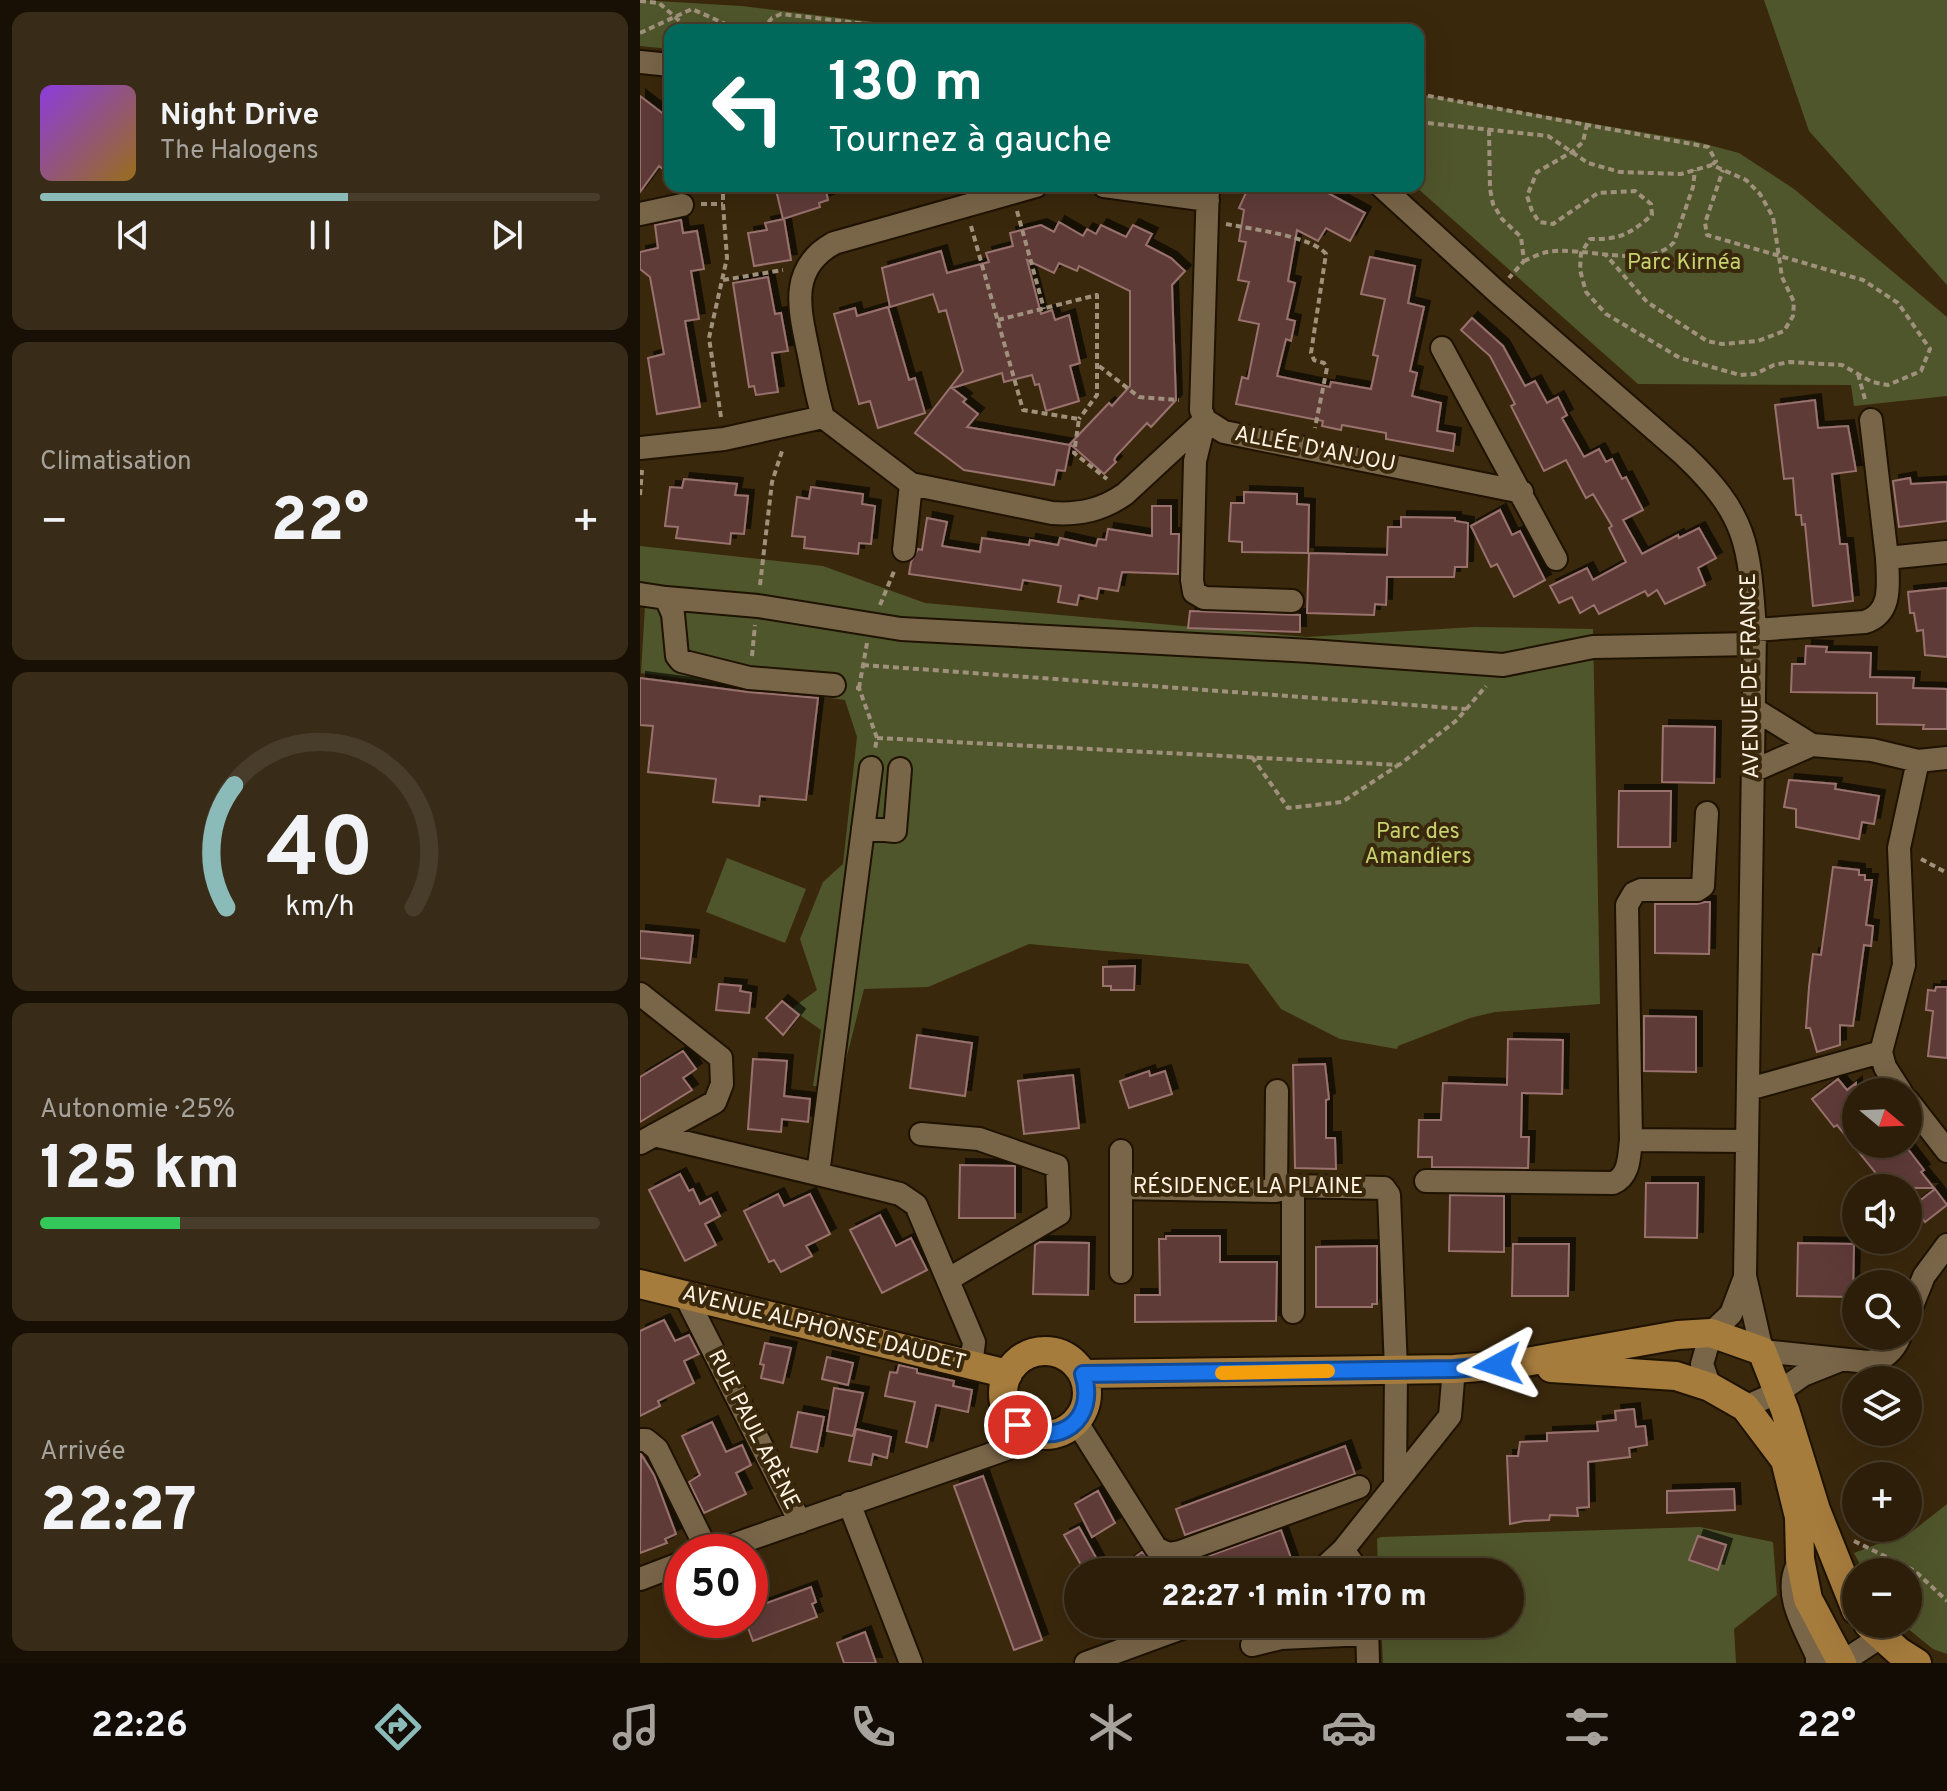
<!DOCTYPE html>
<html lang="fr">
<head>
<meta charset="utf-8">
<style>
  body { margin:0; font-family:Overpass,sans-serif; background:#382b17; color:#f1f3f6; height:100vh; display:flex; flex-direction:column; font-size:30px; white-space:nowrap }
  * { box-sizing:border-box; margin:0 }
  p { font-size:26px; color:#a6a29c }
  .icon { flex:none; width:44px; height:44px; fill:none; stroke:currentColor; stroke-width:2; stroke-linecap:round; stroke-linejoin:round }
  .map { position:relative; flex:1; overflow:hidden }
  .details { display:flex; flex-direction:column; gap:12px; padding:12px; background:#181005; width:640px }
  .details>* { flex:none }
  .top-card { position:absolute; left:24px; top:24px; width:760px; height:168px; border-radius:16px; box-shadow:0 8px 32px #0002,0 0 0 2px #483c2a; background:#00695c; color:#fff; overflow:hidden }
  .needle { width:52px; rotate:109deg }
  .buttons { position:absolute; left:1202px; top:1078px; display:grid; gap:16px }
  .buttons a { display:grid; place-items:center; width:80px; height:80px; border-radius:50%; background:#2c1e09; box-shadow:0 8px 32px #0002,0 0 0 2px #483c2a; font-size:40px }
  .speed { position:absolute; left:24px; top:1534px; display:flex; gap:16px; font-size:40px; font-weight:700; text-align:center }
  .speed>* { display:grid; place-content:center; width:104px; height:104px; border-radius:50%; background:#2c1e09; box-shadow:0 8px 32px #0002,0 0 0 2px #483c2a; line-height:1 }
  .speed .limit { border:12px solid #d22; background:#fff; color:#111 }
  .pin { position:absolute; display:grid; place-items:center; width:68px; height:68px; color:#fff; margin:-34px; border:4px solid #fff; border-radius:50%; box-shadow:0 2px 8px #0007 }
  .me { position:absolute; width:88px; margin:-44px; rotate:265deg; stroke-linejoin:round; filter:drop-shadow(0 0 6px #0008) }
  .turn { display:flex; align-items:center; gap:28px; height:168px; padding:0 32px; font-size:36px }
  .turn .icon { width:104px; height:104px; stroke-width:2.5 }
  .turn b { display:block; font-size:56px; line-height:68px }
  .big { font-size:60px; font-weight:800; line-height:1.1 }
  .details .tile { flex:1; display:flex; flex-direction:column; justify-content:center; gap:12px; min-width:0; padding:0 28px; border-radius:16px; background:#382b17 }
  .details .dial { align-items:center; gap:0 }
  .dial svg { height:208px; overflow:visible; fill:none; stroke:#483c2a; stroke-width:7; stroke-linecap:round; text-anchor:middle }
  .dial text { fill:#f1f3f6; stroke:none }
  .song { display:flex; align-items:center; gap:24px }
  .cover { width:96px; height:96px; border-radius:12px; background:linear-gradient(135deg,hsl(270 70% 55%),hsl(40 70% 35%)) }
  .played { height:8px; border-radius:4px; background:linear-gradient(90deg,#8bbbb9 55%,#483c2a 55%) }
  .keys { display:flex; justify-content:space-around; direction:ltr }
  .heat { display:flex; justify-content:space-between; align-items:center; font-size:44px; direction:ltr }
  .charge { height:12px; border-radius:6px; background:linear-gradient(90deg,#34c759 25%,#483c2a 0) }
  .trip { position:absolute; left:424px; top:1558px; width:460px; height:80px; border-radius:40px; background:#2c1e09; box-shadow:0 8px 32px #0002,0 0 0 2px #483c2a; font-weight:800; line-height:80px; text-align:center }
  .tab-bar { display:flex; height:128px; justify-content:space-around; align-items:center; background:#120c04; color:#a6a29c }
  .tab-bar .icon { width:56px; height:56px }
  .tab-bar .selected { color:#8bbbb9 }
  .tab-bar b { font-size:36px; color:#f1f3f6 }
  main { display:flex; flex:1; min-height:0 }
  .map>svg:first-child { display:block }
</style>
</head>
<body>
<main>
<section class="details">
<div class="tile">
<div class="song"><i class="cover"></i><div><b>Night Drive</b><p>The Halogens</p></div></div>
<div class="played"></div>
<div class="keys"><svg class="icon" aria-label="previous" viewBox="0 0 24 24"><path d="M18 5L8 12l10 7zM5 5v14"/></svg><svg class="icon" aria-label="pause" viewBox="0 0 24 24"><path d="M8 5v14M16 5v14"/></svg><svg class="icon" aria-label="next" viewBox="0 0 24 24"><path d="M6 5l10 7-10 7zM19 5v14"/></svg></div>
</div>
<div class="tile"><p>Climatisation</p>
<div class="heat"><a>−</a><b class="big">22°</b><a>+</a></div>
</div>
<div class="tile dial"><svg viewBox="0 0 100 80">
<path d="M14 69A42 42 0 1 1 86 69"/>
<path d="M14 69A42 42 0 0 1 17 22" stroke="#8bbbb9"/>
<text x="50" y="56" font-size="32" font-weight="700">40</text>
<text x="50" y="72" font-size="11">km/h</text>
</svg></div>
<div class="tile"><p>Autonomie · 25%</p><b class="big">125 km</b><div class="charge"></div></div>
<div class="tile"><p>Arrivée</p><b class="big">22:27</b></div>
</section>
<div class="map">
<svg width="1307" height="1663" viewBox="0 0 1307 1663">
  <defs>
    <filter id="shadow"><feDropShadow dx="6" dy="-6" stdDeviation="0" flood-color="#0009"/></filter>
  </defs>
  <rect width="100%" height="100%" fill="#3a280c"/>
  <path fill="#50562b" d="M0 0 102 6 299 30H30V49L0 46Z
    M1124 0H1307V285L1169 131Z
    M778 94 1054 141 1099 153 1154 189 1307 317V396L1214 406 1211 385 998 384 775 186H778Z
    M0 546 183 566 285 603 666 637 835 627 953 629 960 1004 855 1012 830 1018 758 1046 757 1049 700 1039 641 1009 608 964 389 944 288 987 224 989 199 1087 173 1086 181 1030 151 1009 177 990 160 939 183 882 203 864 217 737 205 700 1 673 5 606 0 605Z
    M87 858 166 889 145 943 66 912Z
    M1307 1504V1654L1293 1649 1262 1624H1268V1572H1224L1214 1553 1274 1530Z
    M1060 1527 1133 1542 1137 1595 1094 1629 1096 1663H743L741 1624H870V1572H738L737 1539 741 1537Z"/>
  <path fill="#5e3b39" stroke="#99726e" stroke-width="2" filter="url(#shadow)" d="M0 96 30 119V175L19 166 0 192Z
    M135 186H185L188 200 179 203 180 207 143 219Z
    M609 186H675L725 213 710 241 686 228 678 241 657 230 648 281 655 283 647 319 655 321 651 341 646 339 637 376 690 387 691 382 731 389 738 356 733 355 745 299 721 294 730 257 775 266 768 303 784 307 770 371 777 373 772 396 801 403 797 431 815 434 813 451 746 439V433L702 425 701 430 682 426 683 421 596 404 602 377 608 379 619 324 599 320 609 282 598 280 606 242 599 241 604 210 599 208Z
    M144 219 151 260 114 266 108 233 127 230 125 223Z
    M41 220 43 233 57 231 64 269 51 271 59 319 45 321 60 407 17 414 8 358 24 354 10 277 0 269V252L18 248 15 225Z
    M419 222 443 236 447 229 456 234 461 225 486 237 493 225 512 234 506 245 531 258 545 271 532 285 536 400 511 427 507 423 476 456 474 460 476 462 464 474 430 444 469 403 472 406 490 386V291L439 266 437 271 419 263 414 273 387 260 401 314 412 310 415 320 429 315 440 363 430 366 439 401 406 411 399 384 395 385 392 375 364 382 362 373 312 388 326 399 323 402 338 414 327 427 430 445 425 471 417 470 414 485 324 470 275 433 323 371 306 310 299 312 293 294 250 307 242 268 301 251 307 273 349 262 346 253 373 246 370 233 401 225 414 232Z
    M128 277 135 314 141 313 148 351 132 353 138 392 116 395 114 386 109 387 93 283Z
    M248 307 269 380 275 378 285 413 238 428 230 401 219 404 194 314 215 308 217 316Z
    M832 318 863 346 885 386 895 381 907 403 918 397 927 415 922 418 944 457 959 449 966 462 972 459 982 479 986 477 1003 510 983 520 1002 554 1038 535 1039 538 1059 528 1076 558 1058 568 1065 585 1025 604 1017 590 1008 596 1005 591 959 614 954 605 940 613 932 597 919 603 910 586 947 568 953 580 986 562 969 528 972 526 953 494 946 498 926 460 904 471 871 406 875 404 850 356 821 330Z
    M1175 400 1178 428 1208 426 1216 471 1192 474 1200 544H1207L1213 601 1173 606 1165 524 1162 525 1161 515H1156L1153 478 1144 479 1135 405Z
    M1270 478 1271 484 1307 482V521L1259 527 1253 481Z
    M44 479 97 484 95 495 108 496 104 534 91 533 90 544 36 538 38 527 25 526 30 487 42 488Z
    M171 487 223 494 222 504 235 506 231 544 219 543 218 554 164 548 165 537 152 536 157 497 169 499Z
    M604 492 657 494V504L669 505 668 553 602 552V542L589 541 591 503H604Z
    M512 506H531V534H539L538 574 482 572 478 591 459 588 457 599 439 595 437 605 418 602 421 586 383 580 381 590 269 574 271 562 278 549 282 550 287 518 307 522 302 546 340 552 342 538 389 545 390 540 418 545 420 538 456 546 458 539 466 540 468 529 512 536Z
    M860 510 872 535 880 531 905 580 874 597 857 564 851 567 831 526Z
    M761 517 815 518V521L828 523 827 567H815L814 577H747L746 605 735 604 734 615 667 613 669 553 747 555 748 527H761Z
    M1307 588V657L1285 655 1283 630 1277 631 1274 613H1270L1268 592Z
    M550 611 660 615V632L548 628Z
    M1166 646 1187 647 1186 652 1231 653 1230 677 1274 678 1273 688 1307 689V729H1283L1284 725 1237 724V693L1151 692 1152 664H1165Z
    M0 678 108 692 178 698 166 800 120 796 119 806 73 802 76 779 8 772 13 726 0 725Z
    M1023 726 1075 727 1074 783 1022 782Z
    M1149 780 1196 784 1195 789 1239 796 1234 824 1222 822 1219 839 1156 827V809L1144 807Z
    M979 791H1031L1030 847H978Z
    M1193 867 1219 870V875H1225V880H1232L1226 925 1233 926 1232 937 1231 946 1224 945 1213 1026 1200 1025V1045L1177 1052 1170 1028H1166L1169 987 1173 954 1181 955Z
    M1065 902H1070L1069 954 1015 953V904H1057Z
    M0 931 53 936 50 963 0 958Z
    M495 966 494 990H471V986H463V967Z
    M79 984 101 986 100 991 111 993 109 1013 76 1010Z
    M1296 987H1307V1058L1288 1056 1293 1011 1286 1010 1288 990 1295 991Z
    M142 1001 159 1015 143 1035 126 1018Z
    M1004 1016 1056 1017V1072L1004 1071Z
    M277 1035 332 1043 325 1096 270 1088Z
    M868 1039 923 1040 922 1094 882 1093 881 1137H889L888 1168 792 1167V1157H778L779 1120H801L803 1083 867 1085Z
    M43 1051 56 1069 43 1078 52 1090 0 1122V1077Z
    M113 1059 147 1061 144 1096 170 1099 168 1122 142 1119 141 1132 108 1129Z
    M685 1064 689 1099 686 1100V1138H695L696 1169 655 1168 653 1065Z
    M509 1071 510 1076 525 1071 532 1094 489 1108 480 1081Z
    M433 1075 439 1128 384 1134 378 1081Z
    M1198 1079 1207 1090 1216 1083V1144H1264L1284 1170 1281 1172 1294 1188H1226L1239 1177 1197 1125 1194 1127 1172 1099Z
    M320 1165 375 1166V1218H319Z
    M40 1174 49 1191 53 1189 60 1204 71 1198 80 1216 65 1224 76 1245 45 1261 9 1190Z
    M1006 1183H1058L1057 1238 1005 1237Z
    M1295 1189 1307 1205 1285 1222 1273 1206Z
    M138 1194 144 1206 170 1194 190 1234 166 1246 172 1256 141 1272 134 1260 129 1262 104 1211Z
    M810 1195 864 1196V1252L809 1251Z
    M240 1215 256 1246 271 1238 287 1270 242 1293 210 1230Z
    M526 1236H580V1262H637L636 1321 495 1322V1295H520L519 1239H526Z
    M400 1242 449 1243 448 1295 393 1294 395 1245Z
    M1158 1243 1214 1244 1213 1297 1157 1296Z
    M873 1244H929L928 1296H872Z
    M737 1246V1304H732V1307H676V1247Z
    M24 1320 35 1341 49 1335 59 1354 44 1361 54 1383 18 1401 20 1406 0 1416V1331Z
    M125 1343 151 1348 143 1383 121 1378 124 1365 120 1364Z
    M187 1357 213 1363 208 1385 182 1379Z
    M259 1365 277 1369V1373L314 1381 313 1386 332 1390 328 1412 296 1405 287 1447 266 1442 275 1402 245 1396 250 1372 257 1373Z
    M194 1388 223 1393 213 1436 187 1431Z
    M994 1409 996 1427 1005 1426 1007 1445 989 1448 990 1457 948 1462 949 1507 937 1508 938 1516 910 1515 909 1520 884 1521 870 1524 867 1456H878L880 1442 907 1441V1433L958 1431 957 1422 976 1420 975 1411Z
    M158 1412 184 1417 177 1452 151 1447Z
    M72 1422 86 1452 102 1445 111 1465 96 1473 106 1494 64 1513 49 1482 60 1475 42 1436Z
    M216 1429 251 1437 247 1458 233 1454 231 1465 209 1461Z
    M705 1446 715 1474 545 1535 536 1509Z
    M1 1454 14 1475 36 1534 25 1539 27 1543 0 1553Z
    M343 1476 402 1640 374 1650 314 1486Z
    M1094 1489 1095 1510 1027 1513V1491Z
    M458 1491 475 1523 452 1537 435 1504Z
    M439 1527 464 1572H445L424 1535Z
    M641 1530 652 1561 622 1572H559L555 1561Z
    M1058 1536 1086 1545 1078 1570 1049 1560Z
    M502 1552 515 1563 503 1572H475Z
    M171 1587 176 1602 172 1604 177 1617 113 1641 105 1620H110V1609Z
    M225 1632 236 1663H204L197 1643Z"/>
  <g fill="none" stroke-linecap="round" stroke-linejoin="round">
    <g stroke="#1e1200" stroke-width="26">
      <path id="minor" d="M0 62 30 65
        M464 186 568 200
        M568 186 561 410 565 420 555 461 552 580 554 592 564 598 652 601
        M741 186 857 292 1044 455C1108 516 1109 544 1115 630L1105 1276 1122 1351 1228 1362C1244 1360 1254 1351 1260 1336
        M0 214 42 205
        M802 348 916 559
        M183 417C177 397 173 376 169 355 160 311 147 269 194 243L396 186
        M1231 420 1247 558
        M0 448 84 439 183 417 271 484 412 513C440 515 462 510 485 494L565 420 584 432 882 492
        M264 550 271 484
        M0 594 26 598 33 614 37 656 41 661 109 678 194 685
        M26 598 118 606 261 629 670 651 863 665 953 647 1114 644
        M1115 630 1225 622C1253 613 1248 583 1247 558L1307 552
        M1114 709 1172 745 1232 750 1278 761 1307 758
        M1113 771 1172 745
        M223 828 255 831 260 769
        M0 994 81 1058 82 1084 75 1102 0 1143
        M1109 1089 1241 1052
        M1261 1092 1245 1067 1241 1052 1264 965 1259 848 1278 761
        M1268 1101 1307 1151
        M281 1134 339 1139 417 1166 419 1214 309 1279
        M14 1135 240 1189 260 1194 276 1205 334 1342 331 1365
        M991 1140 1107 1141
        M178 1174 231 768
        M786 1181 973 1183C990 1176 989 1156 991 1140L987 905 994 893 1001 890H1057L1063 886 1067 813
        M653 1186V1312
        M481 1188 636 1191 653 1186 744 1188 749 1195 756 1369 755 1483
        M636 1191 637 1091
        M481 1272V1151
        M45 1295 160 1522
        M1268 1316 1284 1276 1307 1245
        M1070 1387 1062 1364 1071 1333 1091 1314 1105 1277
        M1105 1407 1139 1392 1163 1375 1198 1361
        M436 1421 516 1548 528 1554 540 1552 719 1487
        M0 1440H6L17 1449 68 1552
        M209 1503 271 1663
        M703 1550 719 1572
        M73 1552 369 1448 390 1432
        M1157 1566C1143 1596 1165 1628 1177 1656V1663
        M679 1572 703 1550 810 1416 814 1369
        M0 1579 42 1563
        M727 1624 728 1663
        M612 1645 641 1638 727 1634
        M446 1663 553 1624
        M1201 1663 1242 1636"/>
    </g>
    <g stroke="#1e1200" stroke-width="32">
      <path id="major" d="M0 1284 368 1374
        M363 1393a42 42 0 1 1 84 0a42 42 0 1 1-84 0Z
        M911 1368 1036 1376 1070 1387 1105 1407 1145 1460 1159 1517 1160 1559 1168 1599 1202 1663
        M443 1374 814 1369 875 1364 1038 1335 1071 1333 1122 1351 1145 1410 1176 1510 1216 1610
        M1228 1624 1258 1651 1277 1663"/>
    </g>
    <path stroke="#a0917c" stroke-width="4" stroke-dasharray="6 4" stroke-linecap="butt" d="M0 1 19 3 50 30
      M122 30 132 18 141 14 278 30
      M0 33 52 9 99 30
      M778 94 1068 147 1076 161 1072 165
      M778 122 908 136 948 163 980 172 1041 174 1072 165 1106 180 1120 194 1133 217 1142 277 1154 302 1153 316 1144 331 1118 341 1082 344 1067 341 1007 302 965 254
      M947 124 943 142 932 152 897 172 887 196 892 211 899 222 913 224 958 193 995 191 1011 204 1012 215C990 234 979 240 950 239L941 253 940 270 946 292 966 314 1040 358 1100 375 1115 374 1134 365 1150 362 1202 365 1232 382 1248 385 1281 371 1290 349 1258 303 1223 280 1067 235 1065 223 1083 170
      M849 130 850 189 853 204 862 219 881 237 884 261 869 278
      M61 204H83
      M377 211 404 309
      M586 224C610 229 672 236 686 254L671 353 674 360 684 363 687 368 675 428
      M331 226 383 410 439 419 434 453 467 479
      M884 261C891 258 899 254 907 252 940 245 1010 271 1034 242L1053 187 1055 170
      M83 280 143 270
      M358 320 457 295V395L439 419
      M459 366 499 397 539 400
      M1218 374 1226 403
      M81 417 69 338 87 258 83 204V190L86 186
      M0 495 2 470
      M120 585 132 482 143 448
      M240 605 255 569
      M112 656 115 625
      M223 665 826 709
      M216 688H219L237 738 235 749
      M219 688 227 643
      M237 738 759 765 817 720 846 686
      M612 757 648 808 702 802 757 766
      M1281 859 1307 873
      M1214 1541 1275 1571 1307 1601"/>
    <use href="#minor" stroke="#796548" stroke-width="22"/>
    <use href="#major" stroke="#a67c3d" stroke-width="28"/>
  </g>
  <g fill="none" stroke-linecap="round" stroke-linejoin="round">
    <g stroke="#114b97" stroke-width="20">
      <path id="route" d="M378 1425C418 1449 458 1420 443 1374L814 1369 858 1365"/>
    </g>
    <use href="#route" stroke="#1a73e8" stroke-width="14"/>
    <path stroke="#f59e0b" stroke-width="14" d="M582 1373 688 1371"/>
  </g>
  <g text-anchor="middle" dominant-baseline="central" stroke-width="8" stroke-linejoin="round" paint-order="stroke">
    <g font-size="22" fill="#c5d26e" stroke="#3a280c">
      <text x="1044" y="263">Parc Kirnéa</text>
      <text x="778" y="832">Parc des<tspan x="778" dy="25">Amandiers</tspan></text>
    </g>
    <g font-size="22" fill="#fef2e2" stroke="#3a280c">
      <text transform="translate(675 450) rotate(11)">ALLÉE D'ANJOU</text>
      <text transform="translate(1111 676) rotate(-91)">AVENUE DE FRANCE</text>
      <text x="608" y="1187">RÉSIDENCE LA PLAINE</text>
      <text transform="translate(184 1329) rotate(14)">AVENUE ALPHONSE DAUDET</text>
      <text transform="translate(113 1430) rotate(63)">RUE PAUL ARÈNE</text>
    </g>
  </g>
</svg>
<div class="buttons">
<a><svg class="needle" viewBox="-14 -14 28 28"><path d="M0-13l5 13h-10z" fill="#e53935"/><path d="M0 13l5-13h-10z" fill="#a6a29c"/></svg></a>
<a><svg class="icon" aria-label="sound" viewBox="0 0 24 24"><path d="M4 9h4l5-4v14l-5-4H4zM17 9q2 3 0 6"/></svg></a>
<a><svg class="icon" aria-label="search" viewBox="0 0 24 24"><circle cx="10" cy="10" r="6"/><path d="M15 15l6 6"/></svg></a>
<a><svg class="icon" aria-label="layers" viewBox="0 0 24 24"><path d="M12 4l9 5-9 5-9-5zM3 14l9 5 9-5"/></svg></a>
<a>+</a>
<a>−</a>
</div>
<div class="speed"><div class="limit">50</div></div>
<div class="pin" style="left:378px;top:1425px;background:#d93025"><svg class="icon" aria-label="arrive" viewBox="0 0 24 24"><path d="M6 21V4h12l-3 4 3 4H6"/></svg></div>
<svg class="me" style="left:858px;top:1365px" viewBox="-20 -20 40 40"><path d="M0-17L14 15 0 8-14 15z" fill="#1a73e8" stroke="#fff" stroke-width="4"/></svg>
<div class="trip">22:27 · 1 min · 170 m</div>
<div class="top-card">
<div class="turn"><svg class="icon" aria-label="left" viewBox="0 0 24 24"><path d="M17 20v-9H6M10 6l-5 5 5 5"/></svg><div><b>130 m</b>Tournez à gauche</div></div>
</div>
</div>
</main>
<nav class="tab-bar">
<b>22:26</b>
<svg class="icon selected" aria-label="directions" viewBox="0 0 24 24"><path d="M12 3l9 9-9 9-9-9zM9 14v-3h6M13 9l2 2-2 2"/></svg>
<svg class="icon" aria-label="music" viewBox="0 0 24 24"><path d="M9 18V5l10-2v13"/><circle cx="6" cy="18" r="3"/><circle cx="16" cy="16" r="3"/></svg>
<svg class="icon" aria-label="phone" viewBox="0 0 24 24"><path d="M5 4h4l2 5-3 2q2 4 5 5l2-3 5 2v4C11 20 4 13 5 4z"/></svg>
<svg class="icon" aria-label="climate" viewBox="0 0 24 24"><path d="M12 3v18M4 7l16 10M4 17L20 7"/></svg>
<svg class="icon" aria-label="car" viewBox="0 0 24 24"><path d="M5 17H2v-5l4-1 3-4h7l3 4 3 1v5h-3M9 17h6M6 11h13"/><circle cx="7" cy="17" r="2"/><circle cx="17" cy="17" r="2"/></svg>
<svg class="icon" aria-label="filters" viewBox="0 0 24 24"><path d="M4 7h16M4 17h16"/><circle cx="9" cy="7" r="2"/><circle cx="15" cy="17" r="2"/></svg>
<b>22°</b>
</nav>
</body>
</html>
